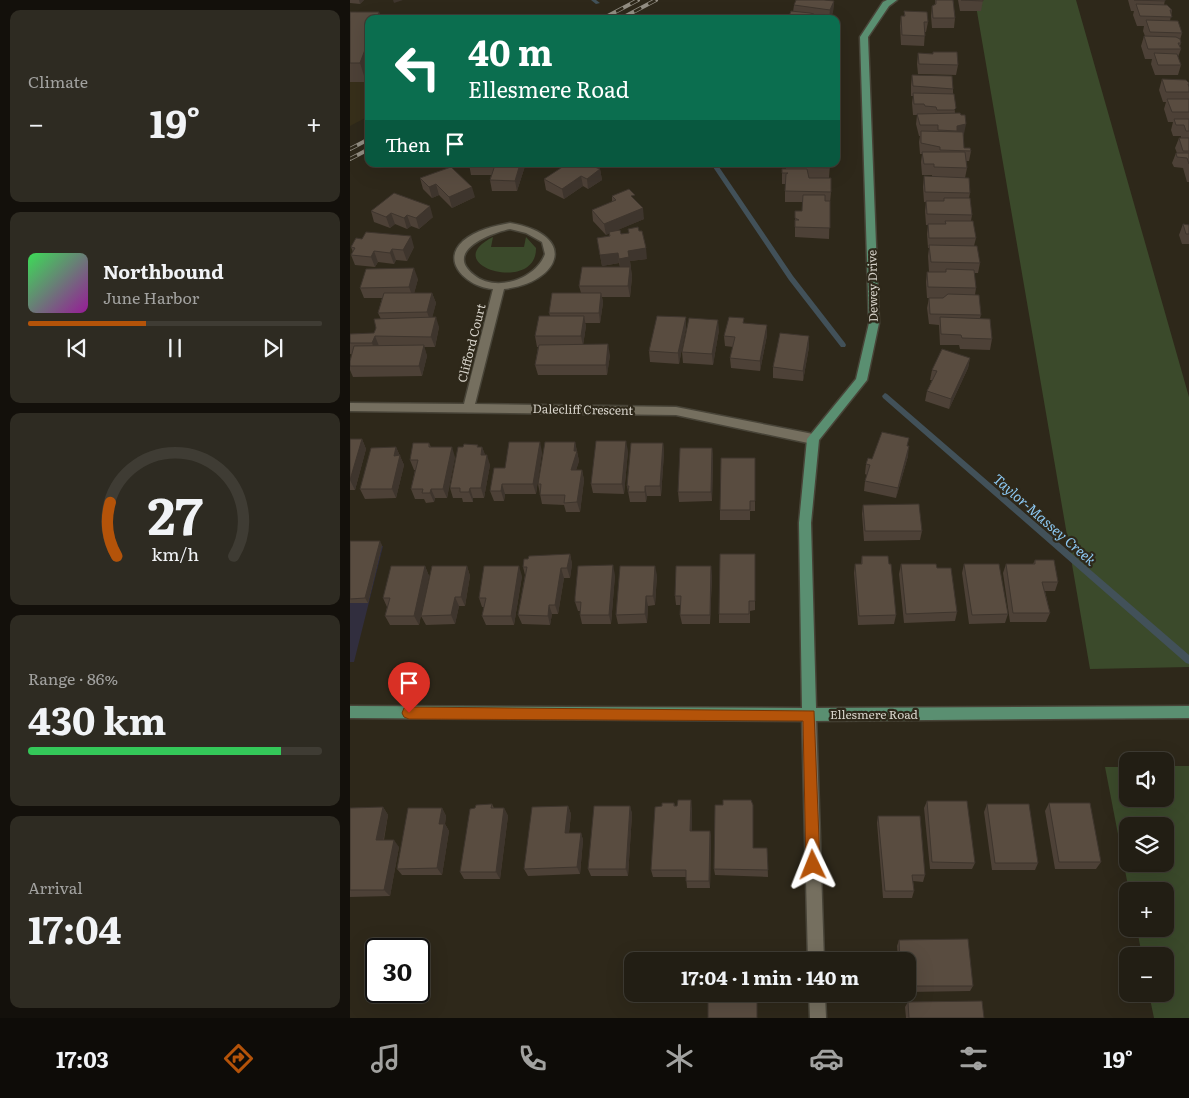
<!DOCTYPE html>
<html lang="en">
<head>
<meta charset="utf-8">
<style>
  body { margin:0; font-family:Literata,serif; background:#2e2b22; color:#f1f3f6; height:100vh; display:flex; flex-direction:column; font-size:19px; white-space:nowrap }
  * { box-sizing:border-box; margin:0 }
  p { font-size:16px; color:#a2a2a0 }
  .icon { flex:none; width:28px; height:28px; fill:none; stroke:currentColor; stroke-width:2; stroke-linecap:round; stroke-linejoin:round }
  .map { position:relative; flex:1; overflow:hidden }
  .drawer { display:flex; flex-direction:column; gap:10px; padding:10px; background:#13100b; width:350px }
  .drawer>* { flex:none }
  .top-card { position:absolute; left:15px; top:15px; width:475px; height:152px; border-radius:10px; box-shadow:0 5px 20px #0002,0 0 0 1px #3f3c34; background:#0b6e4f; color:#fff; overflow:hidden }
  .controls { position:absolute; left:769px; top:752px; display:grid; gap:10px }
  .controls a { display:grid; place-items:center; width:55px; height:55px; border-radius:10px; background:#221e14; box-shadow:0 5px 20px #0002,0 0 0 1px #3f3c34; font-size:25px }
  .speed { position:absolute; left:15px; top:938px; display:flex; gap:10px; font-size:25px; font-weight:700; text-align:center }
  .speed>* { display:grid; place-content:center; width:65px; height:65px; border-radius:50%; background:#221e14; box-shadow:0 5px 20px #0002,0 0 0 1px #3f3c34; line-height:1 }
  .speed .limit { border:2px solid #111; border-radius:8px; background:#fff; color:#111 }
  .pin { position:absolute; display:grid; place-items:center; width:42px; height:42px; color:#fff; margin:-51px -21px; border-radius:50% 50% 50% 0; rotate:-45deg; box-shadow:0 0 5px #0007 }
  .pin .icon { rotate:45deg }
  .me { position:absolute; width:55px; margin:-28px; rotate:358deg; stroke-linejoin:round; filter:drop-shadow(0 0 4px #0008) }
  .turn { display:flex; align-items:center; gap:18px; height:105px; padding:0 20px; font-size:22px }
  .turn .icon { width:65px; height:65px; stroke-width:2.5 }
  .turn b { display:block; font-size:35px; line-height:42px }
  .then { display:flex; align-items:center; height:48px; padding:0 20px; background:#0003; gap:10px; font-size:19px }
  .big { font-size:38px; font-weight:700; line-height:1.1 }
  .drawer .widget { flex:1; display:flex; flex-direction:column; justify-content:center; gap:8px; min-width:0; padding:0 18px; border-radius:10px; background:#2e2b22 }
  .drawer .dial { align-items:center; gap:0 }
  .dial svg { height:130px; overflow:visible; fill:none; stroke:#3f3c34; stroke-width:7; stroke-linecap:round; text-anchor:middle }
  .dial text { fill:#f1f3f6; stroke:none }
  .song { display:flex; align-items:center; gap:15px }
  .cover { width:60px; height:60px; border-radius:8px; background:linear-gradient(135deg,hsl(130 70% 55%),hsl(300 70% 35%)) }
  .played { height:5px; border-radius:2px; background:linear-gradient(90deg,#b45309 40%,#3f3c34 40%) }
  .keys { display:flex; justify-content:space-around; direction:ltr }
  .heat { display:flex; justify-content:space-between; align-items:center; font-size:28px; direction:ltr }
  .charge { height:8px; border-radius:4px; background:linear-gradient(90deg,#34c759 86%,#3f3c34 0) }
  .trip { position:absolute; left:274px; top:952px; width:292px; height:50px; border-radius:10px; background:#221e14; box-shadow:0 5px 20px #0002,0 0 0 1px #3f3c34; font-weight:700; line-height:50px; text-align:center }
  .tab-bar { display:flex; height:80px; justify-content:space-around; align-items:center; background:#0e0c08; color:#a2a2a0 }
  .tab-bar .icon { width:35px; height:35px }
  .tab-bar .current { color:#b45309 }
  .tab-bar b { font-size:22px; color:#f1f3f6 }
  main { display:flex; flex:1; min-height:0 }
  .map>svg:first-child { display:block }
</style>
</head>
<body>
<main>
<section class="drawer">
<div class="widget"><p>Climate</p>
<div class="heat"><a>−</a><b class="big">19°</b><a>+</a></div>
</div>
<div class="widget">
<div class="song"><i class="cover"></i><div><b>Northbound</b><p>June Harbor</p></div></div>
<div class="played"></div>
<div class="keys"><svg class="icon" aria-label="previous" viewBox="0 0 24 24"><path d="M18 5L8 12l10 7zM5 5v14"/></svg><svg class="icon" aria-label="pause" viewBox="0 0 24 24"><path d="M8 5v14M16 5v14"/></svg><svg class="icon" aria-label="next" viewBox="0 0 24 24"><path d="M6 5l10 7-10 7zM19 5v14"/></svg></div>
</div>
<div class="widget dial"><svg viewBox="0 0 100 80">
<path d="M14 69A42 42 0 1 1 86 69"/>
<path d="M14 69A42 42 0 0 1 10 36" stroke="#b45309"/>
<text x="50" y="56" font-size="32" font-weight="700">27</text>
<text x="50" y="72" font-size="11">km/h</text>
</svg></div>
<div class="widget"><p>Range · 86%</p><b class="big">430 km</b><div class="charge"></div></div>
<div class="widget"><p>Arrival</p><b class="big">17:04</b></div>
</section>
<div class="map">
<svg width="839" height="1018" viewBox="0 0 839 1018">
  <rect width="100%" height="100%" fill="#2e281a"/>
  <path fill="#312e3e" d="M33 546 4 662H0V547Z"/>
  <path fill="#372f1a" d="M0 23H19V116L0 126Z"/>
  <path fill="#3b4a2b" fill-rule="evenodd" d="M625 0H726L839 397V667L740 669Z
    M143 237 141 247H174L176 237 186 248C187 295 86 265 143 237Z
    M815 766H839V1018H804L799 994H815V956H792L787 929H815V891H779L755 767H777L778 799H815ZM778 826H815V864H778Z"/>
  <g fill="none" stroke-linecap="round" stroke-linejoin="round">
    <path fill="#425159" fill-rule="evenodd" d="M241 0H246L250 3 246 4Z
      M361 164H367L443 276 495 343 496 345 495 347H491L439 280Z
      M535 393 537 394 839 655V664L836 663 533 398 532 396Z"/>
    <g stroke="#484438" stroke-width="3">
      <path id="street" d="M160 223C230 235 210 283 154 289L125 404 326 407 463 434 467 436 469 439 467 442 463 444 326 415 0 411V403L114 404 143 289C120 288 89 263 113 241 126 230 144 226 160 223ZM160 229 176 233 192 242 195 254C186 279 146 293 124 275 93 251 141 233 160 229Z
        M459 709 464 710 466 715 474 961H458L452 715 454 710Z
        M459 994H475L476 1018H460Z"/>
    </g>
    <g stroke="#484438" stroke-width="3">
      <path id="secondary" d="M537 0H547L539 6 518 37 529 323 517 380 469 440 461 523 466 708 839 706V718L459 721 0 718V706L452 708 449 523 457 439 506 379 519 323 510 37 533 2Z"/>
    </g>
    <use href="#street" fill="#756f5f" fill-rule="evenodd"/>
    <use href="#secondary" fill="#5a8f71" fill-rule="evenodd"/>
    <g stroke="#938e83" stroke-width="4">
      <path id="rail" d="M252 19 288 0
        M270 19 306 0
        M0 149 19 139
        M0 159 19 149"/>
    </g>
    <use href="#rail" stroke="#2e281a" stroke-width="2.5" stroke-dasharray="8" stroke-linecap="butt"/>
  </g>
  <path fill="#4d4137" d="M0 0H14L10 4 0 3Z
    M585 0H603L605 18 604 28H582L581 16 582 6 585 5Z
    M608 0H633L631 11H610Z
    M771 0H815L814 5 822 10 820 21 832 33 830 40 831 43 830 46 831 49 828 57 831 65 828 75H805L801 64 802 59H795L791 46 794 36H795L793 31 794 26H787L783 15 784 11H781L778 0Z
    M484 1 483 12 480 19H438L443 12 444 5Z
    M554 11 578 22 576 32H575L574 46 551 45 550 26 551 16H554Z
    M0 12H29L31 19H19V75L16 82H0Z
    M583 52 608 65 606 75 568 74 567 64 568 53 583 54Z
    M562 75 603 89V94L605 113 614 134 613 135 614 148 621 151 619 161H616L617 168 615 178 620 193 619 198 622 215 621 221 626 238 624 246 630 263 628 273H624L626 288 625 295 631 315 630 318 642 339 640 350 610 349 609 345H590L589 325 579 324 577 308 579 298H593H577L576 282 577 272H579L578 256 579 248H578L577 234 578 225H576L575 211 576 202H574L573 187 574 176 582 177V175H572L571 162 572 154H570L569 142 570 136H569L566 124 567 115H563L562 103 563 96H561V85Z
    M812 79 839 83V182H837L833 168 824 167 822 163 826 153H827L825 148 829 138H831V136H823L821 130 823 122H818L814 109 816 102H813L809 90Z
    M119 164H175V166L167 191H142L140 180 141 175H121Z
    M480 164 479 178 481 192 480 203 479 239 445 237V211H452V202H435V184H432V173L436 169V167Z
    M250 169 252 180 238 189 233 186 214 199 196 190 194 179Z
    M70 178 125 197 102 208 89 195 82 198 73 189Z
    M262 196 285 200 294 219 265 231 271 234 297 259 280 261 282 277 280 297H252L253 303 250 323H235L236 326 233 345 260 355 257 375H188L185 365 188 347H187L185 336 200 316 199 313 231 293 229 286 270 267 269 263 252 266 247 238 259 236V233L256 235 243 221 242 210 262 202Z
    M21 211 83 217 69 229 61 226 57 229 45 224 40 228 24 222Z
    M833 224 839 225V244H832L829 235Z
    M1 247H64L57 261 46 260 44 264 28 262 25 267 5 265 1 255 3 252Z
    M68 279 64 293H82L86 303 82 317 89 327 85 347H74L77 356 72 376 3 377 0 370V361L2 354H0V334L24 333 31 319 28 313 32 298H14L10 288Z
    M336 317V328L329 364 300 362 299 351Z
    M394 323 417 335 410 371 381 368 380 358 383 347 375 346 374 336Z
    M369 330 363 365 333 363 332 352Z
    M459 347 453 381 423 378V367Z
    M620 358 618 368 599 409 575 401 577 391 582 380H580L582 370Z
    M0 439H12L16 449 5 490H0Z
    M225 442 229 461 226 470H232L234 480 230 512H216L214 505 192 504 188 484Z
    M79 443 81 447 105 457 97 498H85L84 502 76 503 74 499H65L61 489 65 470H64L60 460Z
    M313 443 314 453 311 496H297L296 502H280L277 486Z
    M128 445V447H132L135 455 140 465 134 498H123V502H113L112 498H103L100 488 113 447Z
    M558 446V456L546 498 514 491 515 481 517 475 515 474 516 464 522 459Z
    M46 447 54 465 46 498 15 499 10 489Z
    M362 448 363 458 362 501 329 502 328 492Z
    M278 451 274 494 243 493 241 484Z
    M192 452 186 494H155L154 501H144L140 491 155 468Z
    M405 458V511H400V520H370V510Z
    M513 505 572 531 570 540 514 541 512 514Z
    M0 541 32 545 18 603H0Z
    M220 554 222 564 220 578H214L208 614H202L200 625 172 624 168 615 175 575 173 567 178 559Z
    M405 554V610L400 611V623H369V614Z
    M512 556 546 615 544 624 508 625 504 573 505 564H511Z
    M685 560 708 582 705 591H695L700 613 696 622H660L653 573 656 564H683Z
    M551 564 587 568 607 612 605 621 554 623 549 574Z
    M614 564 658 614 655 623 619 624 612 573Z
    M75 566 79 576 69 625H40L35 616 37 607 33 598Z
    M117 566 120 576 115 606H109L105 624 76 625 71 616Z
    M265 575 261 624H232L230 615V611H228L225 602Z
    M307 575 305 605 298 606 297 623 268 624 266 615Z
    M362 575 360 624H332L330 615 331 605H326L325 596Z
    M172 576 164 625H136L132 616 134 607H132L129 598Z
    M577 801 625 863 622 869H580L574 808Z
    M324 803 325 806 342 808V831H360L361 838 360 888H337L336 877H303L301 870 312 806Z
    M699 803 751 862 746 869H705L695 811Z
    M142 804 144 808H154L158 816 150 879H114L110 872 125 808Z
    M637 804 688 863 685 870H642L634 812Z
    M218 806 221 814 219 833H231L233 840 230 874 178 876 174 869Z
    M280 806 282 814 278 876H241L238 869Z
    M33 807 38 815 34 840 49 847 40 896 0 897V808Z
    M92 808 96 816 95 824 99 831 92 875H52L47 869Z
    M528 816 575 875 573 882 563 881 564 891 562 898H533L527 823Z
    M403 848H417L418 877 365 875 364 869Z
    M549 940 623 986 620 991 558 992V961H548L547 946Z
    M558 1002 634 1018H556L555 1007Z"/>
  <path fill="#3e352d" d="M9 0H14L10 4Z
    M43 0H53L44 3Z
    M484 1 483 12 480 19H479L480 10Z
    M29 12 31 19H26Z
    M19 39V75L16 82 10 63Z
    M616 124 614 134 607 136V126Z
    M170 164H175V166L167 191 165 181Z
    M250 169 252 180 238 189 237 179Z
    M231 176 233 186 214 199 212 189Z
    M86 184 89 195 82 198 79 187Z
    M122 187 125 197 102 208 99 197Z
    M80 206 83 217 69 229 66 218Z
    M293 208 294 219 256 235 254 224Z
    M41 213 45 224 40 228 36 217Z
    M57 215 61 226 57 229 54 218Z
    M61 236 64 247 57 261 53 250Z
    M296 248 297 259 280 261 282 277 280 297 278 286 270 269 269 259 278 251Z
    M42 249 46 260 44 264 40 253Z
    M24 251 28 262 25 267 21 257Z
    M268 253 269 263 252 266 250 255Z
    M64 268 68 279 63 298 59 287Z
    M82 293 86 303 81 323 77 312Z
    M251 293 253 303 250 323 249 313Z
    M234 316 236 326 233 346 231 336Z
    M86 317 89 327 85 347 81 337Z
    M336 317V328L329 364 328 353Z
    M368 320 369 330 363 365 362 354Z
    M417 325V335L410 371V361Z
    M25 336 29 346 26 354 22 343Z
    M459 336V347L453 381V371Z
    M258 344 260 355 257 375 256 365Z
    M74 345 77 356 72 376 69 366Z
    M620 358 618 368 599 409 601 399Z
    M12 439 16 449 5 490 0 480Z
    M276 441 278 451 274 494 272 484Z
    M190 442 192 452 186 494 183 484Z
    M225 442 229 461 223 480 221 470Z
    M313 443 314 453 311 496 310 486Z
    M559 446 558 456 546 498 548 488Z
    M46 447 54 465 46 498 42 489 44 456Z
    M102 447 105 457 97 498 93 489Z
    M132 447 136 457 131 455Z
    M362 448 363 458 362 501 361 492Z
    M137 455 140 465 134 498 131 488Z
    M232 470 234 480 230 512 227 502Z
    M152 484 155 494 154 501 151 491Z
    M295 486 297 496 296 502 295 492Z
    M120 488 123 498V502L119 492Z
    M81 489 85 498 84 502 80 493Z
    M30 541 32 545 18 603 15 598Z
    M220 554 222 564 220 578 217 568Z
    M263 565 265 575 261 624 259 615Z
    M75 566 79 576 69 625 64 616Z
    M117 566 120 576 115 606 111 597Z
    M169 566 172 576 164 625 161 616Z
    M305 566 307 575 305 605 303 596Z
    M361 566 362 575 360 624V615Z
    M211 568 214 578 208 614 205 605Z
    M296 596 298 606 297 623 295 614Z
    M105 597 109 606 105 624 101 615Z
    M199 605 202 614 200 625 198 616Z
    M341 800 342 808V838L340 831Z
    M218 806 221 814 218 840 215 833Z
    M280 806 282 814 278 876 276 869Z
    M33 807 38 815 32 847 26 840Z
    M92 808 96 816 95 824 99 831 92 875 87 868 89 824Z
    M154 808 158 816 150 879 146 872Z
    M360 831 361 838 360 888 359 881Z
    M231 833 233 840 230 874 227 867Z
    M44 840 49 847 40 896 34 890Z"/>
  <path fill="#594c40" stroke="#3e352d" d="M446 0H474L484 1 480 10 444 5Z
    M586 0H603L605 18H583L582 6 586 4Z
    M611 0H633V1Z
    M784 0H815V1Z
    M786 4 817 5 822 10H820L822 17 790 16Z
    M441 11 460 13 464 14 463 16 477 17 476 19H438Z
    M554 11 577 12 578 22H574L575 36 552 35 551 16H555Z
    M0 12H29L26 19H19V39L10 63H0Z
    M796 20 828 21 832 33 800 32Z
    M794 36 826 37 830 39 831 43H828L831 49H798Z
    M583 52H607L608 65 569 64 568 53 583 54Z
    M804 53 827 54 831 65H808Z
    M562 75 602 76 603 89 563 86Z
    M812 79 836 80 839 83V84H838L839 87V92H816Z
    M563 93 604 94 606 108 604 110H587L586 107 575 106 574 104H564Z
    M817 99H839V112H822Z
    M610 113 611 115H615L616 124 607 126V131L588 130V125H570L567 114Z
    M824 119H839V131H836L834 125H826Z
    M571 131 613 132 614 148H620L621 151 590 150V147L571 143Z
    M829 138H839V151H833Z
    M572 152H615L617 168 584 167V164H574Z
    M826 153H839V164L837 158 827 157Z
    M118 164H170L165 181 140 180 145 165Z
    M217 164H236L250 169 237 179 231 176 212 189 194 179Z
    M436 164H480V168L436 167Z
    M101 167 122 187 99 197 86 184 79 187 70 178Z
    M432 169H457L459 178H481V192L435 191 436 174 438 173H432Z
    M574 176 619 178 620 193 575 192Z
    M279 189 285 195 281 196 293 208 254 224 242 210 266 200 262 196Z
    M44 193 80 206 66 218 57 215 54 218 41 213 36 217 21 211Z
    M453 195H475V201H480V228L445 227V220H449L445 218V211H452Z
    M594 198H620L622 215 577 214 576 201H594Z
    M595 221H623L626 238H579L578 224H596Z
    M833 224 839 225V234H836Z
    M288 227 289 231H292L296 248 278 251 279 257 269 259 268 253 250 255 247 238 260 236 259 232 270 230 271 234 279 233 278 229Z
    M16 232 61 236 53 250 42 249 40 253 24 251 21 257 1 255 5 248 1 247 6 238 12 239Z
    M579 245 627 246 630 263 581 262Z
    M232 267H280L278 286H229Z
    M64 268 59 287 10 288 16 269Z
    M596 269 624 270 626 288 578 287 577 272H596Z
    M34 293H82L77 312 28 313Z
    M202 293H251L249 313H199Z
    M598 294 629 295 631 315 580 314 579 298H593Z
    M189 316H234L231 336H185Z
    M307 316 336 317 328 353 299 351Z
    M86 317 81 337 25 336 22 343H0V334L24 333 26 328 24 319Z
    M379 317 394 318 393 323 417 325 410 361 380 358 385 337 374 336Z
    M590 317 640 319 642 339 612 338 611 335 591 334Z
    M339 318 368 320 362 354 332 352Z
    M430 333 459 336 453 371 423 367Z
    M258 344 256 365H185L189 345Z
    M74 345 69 366H0V361L4 346Z
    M592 349 620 358 601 399 577 391 587 371 582 370Z
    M532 432 559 438 557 446H559L548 488 515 481 520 465 516 464 518 458 522 459Z
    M0 439H12L0 480Z
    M246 441H276L272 484H241Z
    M159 442H190L183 484H152L151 491H140L144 468H155Z
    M195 442H225L224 451H227L221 470H232L227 502 214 503 215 495H190L191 484H188Z
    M63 443H79V447H102L93 489H81L80 493H72L73 489H61L68 460H60Z
    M281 443H313L310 486H295V492H278L279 486H277Z
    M114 444 128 445 127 447H132L131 455H137L131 488H120L119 492H110V488H100L108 447H113Z
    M46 447 44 456 50 455 42 489H10L21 448Z
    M330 448H362L361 492H328Z
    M371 458H405V501H400V510H370Z
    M569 504 572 531H515L513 505Z
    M0 541H30L15 598 0 599Z
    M220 554 217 568H211L205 605H199L198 616 168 615 177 567H173L174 559H178L179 556Z
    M370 554H405V601H399V614H369Z
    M512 556H538L539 564H541L546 615 509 616 505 564H512Z
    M685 560H704L708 582H692L700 613H663L656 564H685Z
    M551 564H586L587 568H601L607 612 556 614Z
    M614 564H649L658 614 622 615Z
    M263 565 259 615H230L231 602H225V597L228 566Z
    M41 566H75L64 616H35L40 598H33Z
    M82 566H117L111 597H105L101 615 71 616Z
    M134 566H169L161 616H132L136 598H129Z
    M270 566H305L303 596H296L295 614 266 615Z
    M326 566H361L360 615H330L331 596H325Z
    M328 800H341L340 831H360L359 881H336V870H301L305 807 312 806V803H324V806H327Z
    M373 800H401L403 805V848H417L418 870 364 869 365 805H373Z
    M577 801H617L625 863 582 862Z
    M699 803H740L751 862H709Z
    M142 804 141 808H154L146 872H110L120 809 125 808 126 805Z
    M637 804H679L688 863H645Z
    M218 806 215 833H231L227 867 174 869 182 807Z
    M244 806H280L276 869H238Z
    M33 807 26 840H44L34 890H0V808Z
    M58 808H92L89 824H94L87 868 47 869Z
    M528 816H570L575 875H562L564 891H535Z
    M618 939 623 986H558V961H550L549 940Z
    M358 994H407V1018H358Z
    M632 1001 634 1018H559L558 1002Z"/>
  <path fill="#b45309" stroke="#753606" d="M59 707 464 711 470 865 468 870 463 872 458 870 456 865 453 721 59 719 54 717 52 713 54 708Z"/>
  <g text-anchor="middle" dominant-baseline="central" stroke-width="4.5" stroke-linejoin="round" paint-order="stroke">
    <g font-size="12" fill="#d8d4cb" stroke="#2e281a">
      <text transform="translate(522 286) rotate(-91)">Dewey Drive</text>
      <text transform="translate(121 343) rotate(-76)">Clifford Court</text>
      <text transform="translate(233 409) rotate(1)">Dalecliff Crescent</text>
      <text x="524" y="714">Ellesmere Road</text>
    </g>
    <g font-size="14" font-style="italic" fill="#8cc8f2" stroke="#2e281a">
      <text transform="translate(695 519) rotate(41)">Taylor-Massey Creek</text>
    </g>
  </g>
</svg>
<div class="controls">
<a><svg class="icon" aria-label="sound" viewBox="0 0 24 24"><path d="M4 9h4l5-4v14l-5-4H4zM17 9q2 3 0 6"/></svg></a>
<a><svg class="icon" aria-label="layers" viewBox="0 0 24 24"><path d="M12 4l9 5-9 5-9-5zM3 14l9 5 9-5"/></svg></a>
<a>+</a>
<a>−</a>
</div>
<div class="speed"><div class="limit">30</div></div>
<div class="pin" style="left:59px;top:713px;background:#d93025"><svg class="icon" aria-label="arrive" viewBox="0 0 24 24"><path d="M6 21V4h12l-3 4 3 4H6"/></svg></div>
<svg class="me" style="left:463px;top:865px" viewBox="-20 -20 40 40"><path d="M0-17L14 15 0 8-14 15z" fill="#b45309" stroke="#fff" stroke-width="4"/></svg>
<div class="trip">17:04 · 1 min · 140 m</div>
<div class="top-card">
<div class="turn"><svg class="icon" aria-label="left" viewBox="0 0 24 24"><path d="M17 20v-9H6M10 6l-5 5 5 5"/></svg><div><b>40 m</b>Ellesmere Road</div></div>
<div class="then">Then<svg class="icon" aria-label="arrive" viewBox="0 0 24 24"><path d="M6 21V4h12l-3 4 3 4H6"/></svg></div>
</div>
</div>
</main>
<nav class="tab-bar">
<b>17:03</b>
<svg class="icon current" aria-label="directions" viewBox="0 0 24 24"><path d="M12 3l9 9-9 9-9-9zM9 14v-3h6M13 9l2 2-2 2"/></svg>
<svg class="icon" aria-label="music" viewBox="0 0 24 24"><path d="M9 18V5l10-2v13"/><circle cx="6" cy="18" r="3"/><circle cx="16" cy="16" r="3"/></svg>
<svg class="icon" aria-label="phone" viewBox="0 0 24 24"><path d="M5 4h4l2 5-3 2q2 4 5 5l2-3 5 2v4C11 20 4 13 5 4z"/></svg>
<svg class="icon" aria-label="climate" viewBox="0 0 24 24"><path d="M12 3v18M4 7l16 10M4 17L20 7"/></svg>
<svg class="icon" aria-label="car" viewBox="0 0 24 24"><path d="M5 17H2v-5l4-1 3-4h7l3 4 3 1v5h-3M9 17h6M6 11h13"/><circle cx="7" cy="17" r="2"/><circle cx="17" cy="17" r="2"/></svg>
<svg class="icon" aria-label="filters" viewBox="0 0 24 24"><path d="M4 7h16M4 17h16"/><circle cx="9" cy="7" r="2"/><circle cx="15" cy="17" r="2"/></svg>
<b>19°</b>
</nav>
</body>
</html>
